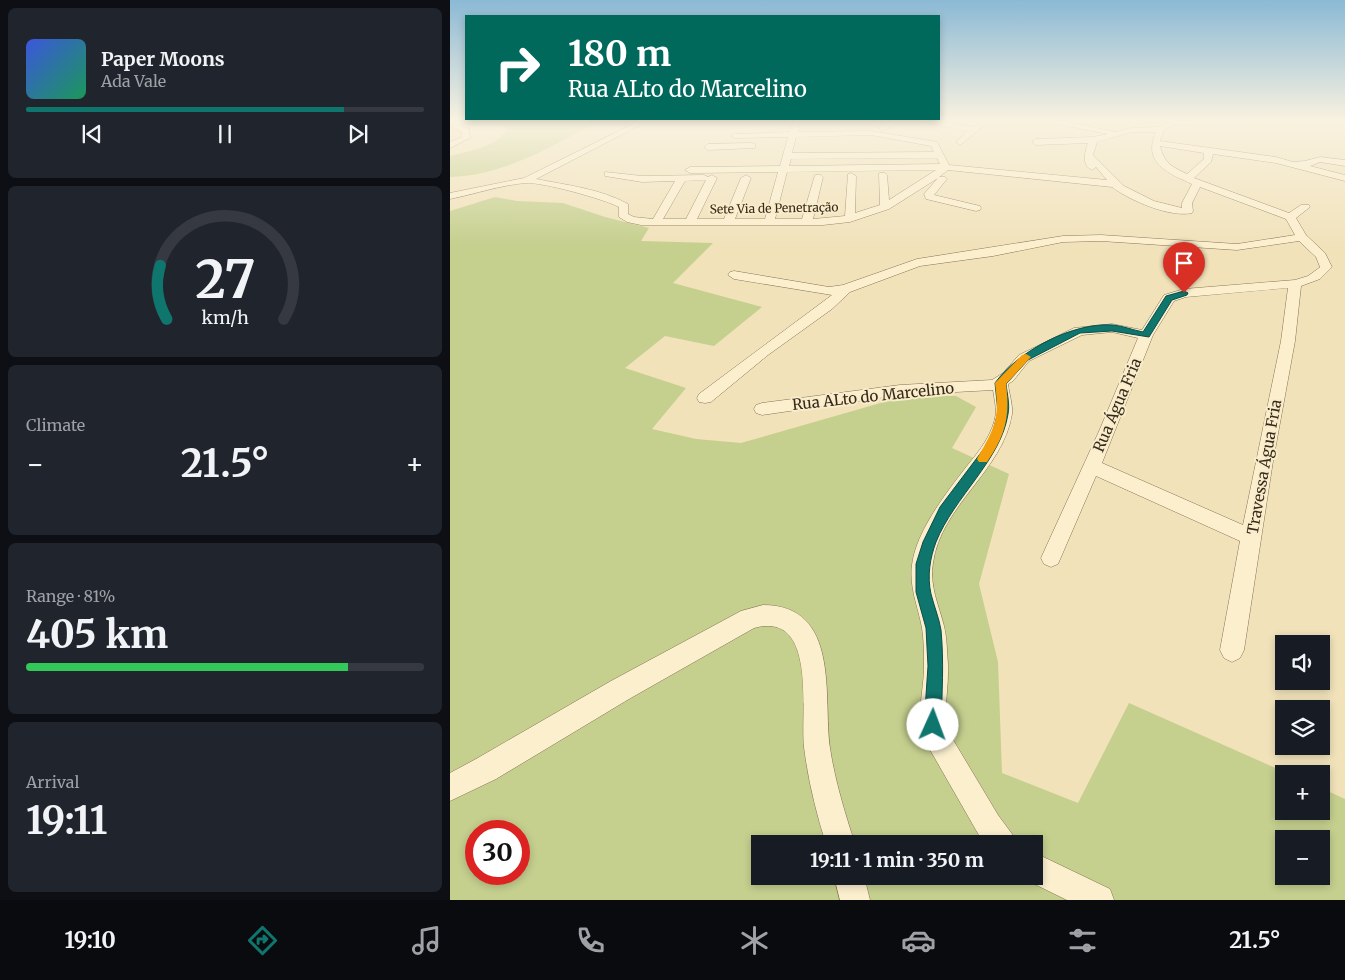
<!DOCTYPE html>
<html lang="en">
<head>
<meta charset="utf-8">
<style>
  body { margin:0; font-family:Merriweather,serif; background:#20242c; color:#f1f3f6; height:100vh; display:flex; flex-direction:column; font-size:19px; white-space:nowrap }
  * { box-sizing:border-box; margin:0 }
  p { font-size:16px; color:#9ea1a6 }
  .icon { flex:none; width:28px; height:28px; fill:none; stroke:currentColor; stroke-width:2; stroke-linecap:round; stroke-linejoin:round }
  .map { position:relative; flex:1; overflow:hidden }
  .drawer { display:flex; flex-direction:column; gap:8px; padding:8px; background:#0d0f14; width:450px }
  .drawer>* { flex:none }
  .hud { position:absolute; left:15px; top:15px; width:475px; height:105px; border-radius:0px; box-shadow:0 2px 8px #0003; background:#00695c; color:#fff; overflow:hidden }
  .buttons { position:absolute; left:825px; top:635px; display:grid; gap:10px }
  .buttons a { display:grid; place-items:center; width:55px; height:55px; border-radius:0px; background:#171b24; box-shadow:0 2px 8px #0003; font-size:25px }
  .speed { position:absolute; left:15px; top:820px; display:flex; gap:10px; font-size:25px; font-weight:700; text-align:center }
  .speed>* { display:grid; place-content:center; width:65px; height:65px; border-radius:50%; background:#171b24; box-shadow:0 2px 8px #0003; line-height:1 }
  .speed .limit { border:8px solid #d22; background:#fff; color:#111 }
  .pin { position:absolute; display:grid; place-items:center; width:42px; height:42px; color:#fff; margin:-51px -21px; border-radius:50% 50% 50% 0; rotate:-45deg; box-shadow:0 0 5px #0007 }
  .pin .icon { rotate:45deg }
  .me { position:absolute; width:55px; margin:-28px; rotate:2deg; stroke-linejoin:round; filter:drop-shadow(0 0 4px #0008) }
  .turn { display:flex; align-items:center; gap:18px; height:105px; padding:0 20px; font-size:22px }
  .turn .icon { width:65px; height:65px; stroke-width:2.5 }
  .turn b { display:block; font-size:35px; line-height:42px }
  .big { font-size:38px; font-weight:700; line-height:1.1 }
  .drawer .tile { flex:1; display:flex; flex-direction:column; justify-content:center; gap:8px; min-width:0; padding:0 18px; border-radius:8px; background:#20242c }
  .drawer .dial { align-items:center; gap:0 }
  .dial svg { height:130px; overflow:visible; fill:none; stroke:#363941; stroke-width:7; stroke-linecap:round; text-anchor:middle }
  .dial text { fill:#f1f3f6; stroke:none }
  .song { display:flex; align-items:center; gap:15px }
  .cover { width:60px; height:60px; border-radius:8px; background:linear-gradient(135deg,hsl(230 70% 55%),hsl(150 70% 35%)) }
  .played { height:5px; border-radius:2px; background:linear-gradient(90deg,#0f766e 80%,#363941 80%) }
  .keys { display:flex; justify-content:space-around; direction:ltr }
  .heat { display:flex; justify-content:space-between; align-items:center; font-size:28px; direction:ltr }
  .charge { height:8px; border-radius:4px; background:linear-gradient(90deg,#34c759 81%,#363941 0) }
  .trip { position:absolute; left:301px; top:835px; width:292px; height:50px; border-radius:0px; background:#171b24; box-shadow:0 2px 8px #0003; font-weight:700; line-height:50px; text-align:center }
  .menu { display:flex; height:80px; justify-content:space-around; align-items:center; background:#090b0e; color:#9ea1a6 }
  .menu .icon { width:35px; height:35px }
  .menu .current { color:#0f766e }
  .menu b { font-size:22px; color:#f1f3f6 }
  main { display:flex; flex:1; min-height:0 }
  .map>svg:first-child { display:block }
</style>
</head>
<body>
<main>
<section class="drawer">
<div class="tile">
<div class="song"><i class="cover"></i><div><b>Paper Moons</b><p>Ada Vale</p></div></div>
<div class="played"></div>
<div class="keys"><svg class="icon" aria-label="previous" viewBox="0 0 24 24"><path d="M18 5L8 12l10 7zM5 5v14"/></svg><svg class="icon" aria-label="pause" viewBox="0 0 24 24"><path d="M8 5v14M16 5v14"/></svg><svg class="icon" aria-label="next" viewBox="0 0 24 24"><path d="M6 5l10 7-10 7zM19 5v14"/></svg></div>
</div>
<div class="tile dial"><svg viewBox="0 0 100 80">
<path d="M14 69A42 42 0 1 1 86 69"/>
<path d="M14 69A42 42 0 0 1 10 36" stroke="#0f766e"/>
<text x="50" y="56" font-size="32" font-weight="700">27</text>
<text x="50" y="72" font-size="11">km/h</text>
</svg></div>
<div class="tile"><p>Climate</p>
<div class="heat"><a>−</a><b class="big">21.5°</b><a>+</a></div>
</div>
<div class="tile"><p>Range · 81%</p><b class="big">405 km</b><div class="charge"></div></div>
<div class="tile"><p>Arrival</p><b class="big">19:11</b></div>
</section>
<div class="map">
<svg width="895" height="900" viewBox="0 0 895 900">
  <rect width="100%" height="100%" fill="#f1e2ba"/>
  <path fill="#c5cf8e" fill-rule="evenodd" d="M52 120H155C139 125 125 134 110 142 75 160 40 176 0 177V156C18 151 48 147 57 129L51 123Z
    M45 197 67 201 113 203 155 217 199 228 191 241 263 243 223 283 312 307 264 346 215 336 175 368 236 388 202 429 246 439 291 443 462 394 506 396 526 407 502 448 559 474 529 584 548 662 552 773 628 803 679 703 839 774H834V811H871V788L895 799V900H0V211ZM26 831H69V874H26ZM834 839H871V876H834ZM310 844H585V876H310Z"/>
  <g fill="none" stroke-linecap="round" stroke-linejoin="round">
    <g stroke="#887254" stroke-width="1">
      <path id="minor" d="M1 120H9L8 125 19 129 20 138 0 148V142L12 137V132L0 126Z
        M191 120H200L86 179C117 185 151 189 178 204V214L184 217 203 219 225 181 192 182 155 176V172L192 176 254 175 258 177 262 175 267 178 247 219H274L291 178 296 175 301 178 285 219H315L328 172 240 173 235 170 240 167 330 166 338 137 285 138 281 136 285 134 340 132 343 120H351L348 132 421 131 487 142 499 165 657 180 646 167 642 170C631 165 635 152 638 143L586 145 582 142 586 139 643 137 658 134 597 122 593 120H608L666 132 682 128 709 127 721 120H870V123H867L723 125 714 130 710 141 826 157 843 162 855 161 870 157 895 160V166L870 162 860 166 895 175V181L826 163 763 154 761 162 744 178 839 213 851 205H859L860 207 846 218 856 235 875 253 882 267 870 279 851 286 845 341 823 461 794 650 790 658 782 662 774 658 770 650 790 541 646 476 608 564 601 567 594 564 591 558 650 429 688 338 662 332 632 335 579 361 563 381 558 384C559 393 563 405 562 414 553 471 491 505 483 563 479 585 489 606 494 626 497 638 497 652 498 664 499 686 494 707 496 728L548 815 562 834 566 844H534L475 741C465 717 474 692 474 666 474 654 474 640 472 628 468 606 459 587 462 565 466 531 497 492 517 466 530 450 543 434 546 413 546 406 544 397 543 390L450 395 312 415 306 413 304 409 306 405 312 403 450 385 542 380 553 373 569 355 624 328 662 324 692 330 714 295 734 289 845 280 858 276 869 268 870 267 866 257 849 241 787 250 651 241 613 242 543 256 470 266 400 292 382 309 318 355 261 402 255 403 249 402 247 398 249 394 382 295 284 279 278 275 280 272 284 271 379 287 393 285 467 259 613 236 651 235 787 244 845 235 836 219 750 187 742 203 743 211 742 213C720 218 679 200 662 187L498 170 489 177H495L497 179 484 195 530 206 531 208 530 210 526 211 476 199 474 194 488 178 439 209 400 222 373 225H191L177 222 169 217V207C154 199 92 182 76 183 51 185 25 194 0 199V193L74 178ZM682 132H706C692 163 718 173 742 184L732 203V208L704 201 674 186 643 155 647 142ZM421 135 481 146 484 152 342 153 346 137ZM710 146 754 153V159L737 174C722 167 714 163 710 146ZM487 158 490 164 339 166 341 159ZM486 170 439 200 437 175 435 173H429L430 205 405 213 406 176 401 173 398 174 395 216 363 219 373 177 371 175H365L352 219H325L337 172ZM256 180 236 219H213L235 181ZM838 288 831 341 793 525 652 463 703 335 724 301 736 297Z
        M441 120H450L436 130H430V126Z
        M463 120H479L523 127 533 120H541L510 145 506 142 518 131Z
        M302 143 305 144V148L258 150 254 147 258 144Z
        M313 605C391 605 373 697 380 748 385 781 395 813 405 844H376C366 812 358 780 354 747 350 713 368 610 304 628L179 699 46 779 0 801V773L26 759 161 681 291 611Z
        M585 853 660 889 664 900H617L574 879V876H585Z
        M384 876H414L420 900H390Z"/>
    </g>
    <use href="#minor" fill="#fbefce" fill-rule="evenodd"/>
  </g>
  <linearGradient id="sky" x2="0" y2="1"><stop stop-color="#8bb9d5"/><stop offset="0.49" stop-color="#f9f2e0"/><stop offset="1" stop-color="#f9f2e0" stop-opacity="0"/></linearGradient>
  <rect width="895" height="246" fill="url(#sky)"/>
  <path fill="#0f766e" stroke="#0a4d48" d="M734 291 738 293 737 295 722 300 699 337 662 331 630 333 578 360 556 384C557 393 560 405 558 414 551 460 504 497 486 542 480 558 477 576 481 594 484 606 489 618 491 630 494 662 492 693 491 725L489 731 483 733 477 731 474 725 478 666 476 628 466 592V564L473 542 490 507 536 446 543 431 548 412 545 383C568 351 623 322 663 325 673 326 683 330 693 332L716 296Z"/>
  <path fill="#f59e0b" d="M576 354 581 357 579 359 556 384C560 416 556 434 537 462H529L527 459C545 427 550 420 545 383L572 355Z"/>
  <g text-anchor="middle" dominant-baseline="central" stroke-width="4" stroke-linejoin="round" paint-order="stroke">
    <g font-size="12" fill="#36291a" stroke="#f8ecca">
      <text transform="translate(324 208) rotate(-1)">Sete Via de Penetração</text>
    </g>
    <g font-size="15" fill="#36291a" stroke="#f8ecca">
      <text transform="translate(423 396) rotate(-6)">Rua ALto do Marcelino</text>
      <text transform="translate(667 405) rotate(-67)">Rua Água Fria</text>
      <text transform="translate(814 467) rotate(-80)">Travessa Água Fria</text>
    </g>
  </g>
</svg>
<div class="buttons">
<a><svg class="icon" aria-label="sound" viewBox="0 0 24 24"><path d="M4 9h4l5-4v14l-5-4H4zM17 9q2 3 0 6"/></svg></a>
<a><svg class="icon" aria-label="layers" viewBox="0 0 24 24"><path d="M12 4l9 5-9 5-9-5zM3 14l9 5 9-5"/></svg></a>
<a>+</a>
<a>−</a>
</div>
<div class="speed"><div class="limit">30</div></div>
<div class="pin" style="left:734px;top:293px;background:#d93025"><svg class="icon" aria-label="arrive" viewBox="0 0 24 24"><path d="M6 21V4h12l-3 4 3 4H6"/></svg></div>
<svg class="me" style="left:483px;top:725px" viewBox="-20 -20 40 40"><circle r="19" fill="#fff"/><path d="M0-13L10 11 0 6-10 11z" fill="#0f766e"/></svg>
<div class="trip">19:11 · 1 min · 350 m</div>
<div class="hud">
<div class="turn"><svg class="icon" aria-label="right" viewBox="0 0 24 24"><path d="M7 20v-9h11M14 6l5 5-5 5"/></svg><div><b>180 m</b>Rua ALto do Marcelino</div></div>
</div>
</div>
</main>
<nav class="menu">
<b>19:10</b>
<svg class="icon current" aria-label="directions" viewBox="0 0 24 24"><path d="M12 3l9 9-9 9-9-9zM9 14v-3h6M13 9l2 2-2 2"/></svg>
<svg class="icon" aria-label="music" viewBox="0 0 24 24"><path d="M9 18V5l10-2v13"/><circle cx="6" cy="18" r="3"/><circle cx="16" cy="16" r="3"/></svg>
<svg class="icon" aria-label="phone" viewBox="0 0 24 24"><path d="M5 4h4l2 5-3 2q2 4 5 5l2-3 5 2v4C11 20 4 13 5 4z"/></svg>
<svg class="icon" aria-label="climate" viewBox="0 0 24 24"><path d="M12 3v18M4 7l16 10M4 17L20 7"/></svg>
<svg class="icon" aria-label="car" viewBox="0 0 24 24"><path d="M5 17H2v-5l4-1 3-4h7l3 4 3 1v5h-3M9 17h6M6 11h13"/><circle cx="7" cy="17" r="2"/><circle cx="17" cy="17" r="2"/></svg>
<svg class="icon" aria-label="filters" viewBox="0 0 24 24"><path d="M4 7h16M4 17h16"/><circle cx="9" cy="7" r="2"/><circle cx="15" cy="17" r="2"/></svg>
<b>21.5°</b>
</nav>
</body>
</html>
